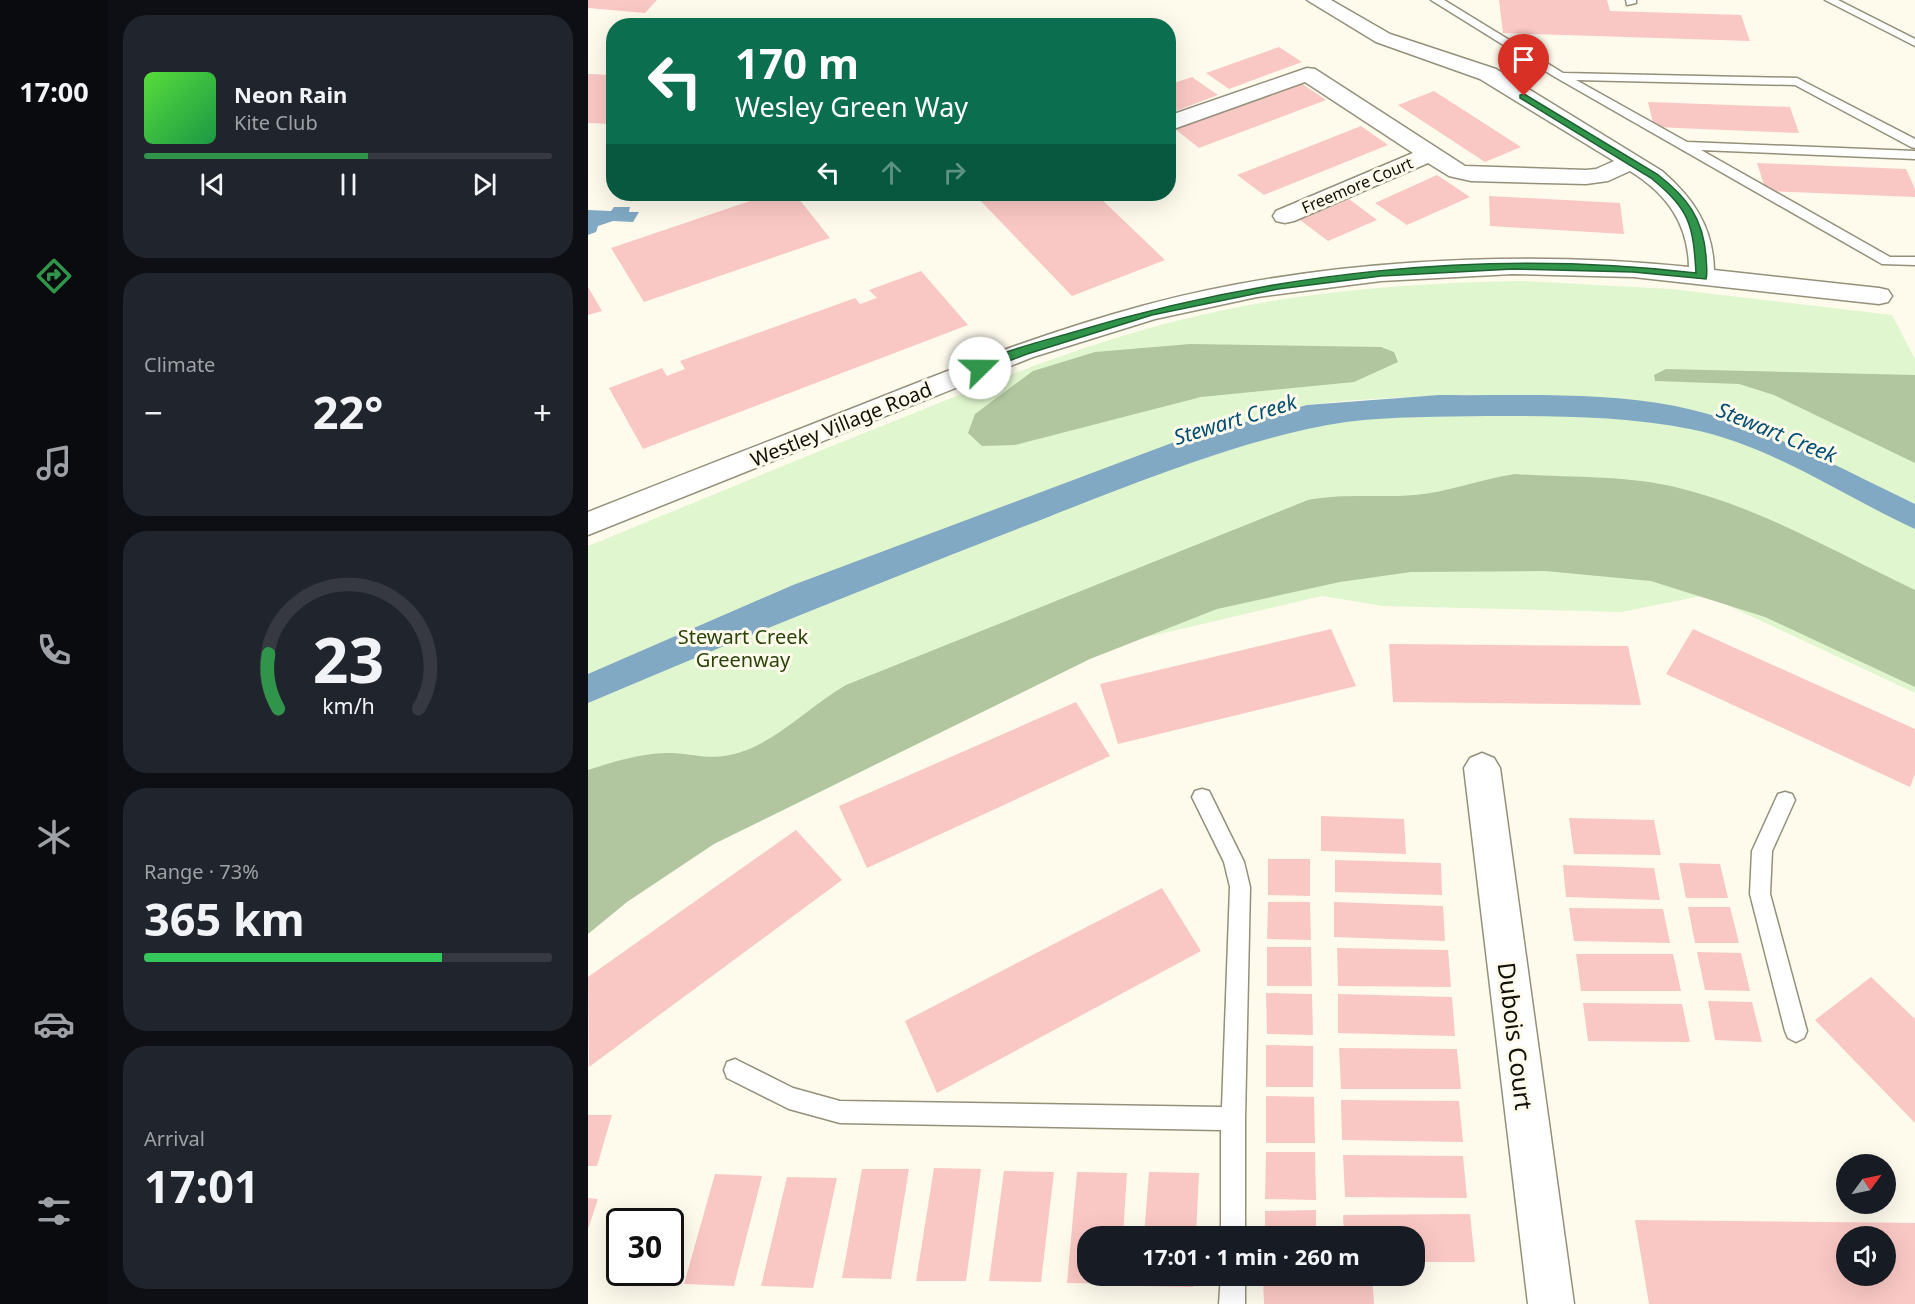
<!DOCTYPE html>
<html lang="en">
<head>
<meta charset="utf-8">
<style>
  body { margin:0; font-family:"Noto Sans",sans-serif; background:#20242c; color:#f1f3f6; height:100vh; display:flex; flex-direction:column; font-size:22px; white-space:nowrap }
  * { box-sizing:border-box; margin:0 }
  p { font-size:20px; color:#9ea1a6 }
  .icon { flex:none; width:33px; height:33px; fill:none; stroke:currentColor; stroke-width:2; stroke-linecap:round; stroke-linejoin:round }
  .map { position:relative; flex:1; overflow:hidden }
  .side { display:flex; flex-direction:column; gap:15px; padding:15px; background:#0d0f14; width:480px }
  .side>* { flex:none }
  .guide { position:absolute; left:18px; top:18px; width:570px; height:183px; border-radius:24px; box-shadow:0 6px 24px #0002; background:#0b6e4f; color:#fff; overflow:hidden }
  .needle { width:39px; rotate:57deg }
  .buttons { position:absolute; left:1248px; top:1154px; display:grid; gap:12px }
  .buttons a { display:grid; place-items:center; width:60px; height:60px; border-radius:50%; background:#171b24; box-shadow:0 6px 24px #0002; font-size:30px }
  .speed { position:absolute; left:18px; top:1208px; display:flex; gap:12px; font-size:30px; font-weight:700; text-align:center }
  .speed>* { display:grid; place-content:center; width:78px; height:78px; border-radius:50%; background:#171b24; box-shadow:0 6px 24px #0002; line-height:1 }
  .speed .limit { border:3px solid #111; border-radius:9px; background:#fff; color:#111 }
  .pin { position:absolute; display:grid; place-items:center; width:51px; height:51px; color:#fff; margin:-62px -26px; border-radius:50% 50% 50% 0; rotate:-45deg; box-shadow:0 0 6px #0007 }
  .pin .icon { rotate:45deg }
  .me { position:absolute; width:66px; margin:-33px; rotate:68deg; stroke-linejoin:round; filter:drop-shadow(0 0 4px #0008) }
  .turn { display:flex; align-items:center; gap:21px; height:126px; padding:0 30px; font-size:27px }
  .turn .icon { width:78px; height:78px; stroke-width:2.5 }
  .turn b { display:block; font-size:42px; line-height:51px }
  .lanes { display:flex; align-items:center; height:57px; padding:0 30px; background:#0003; justify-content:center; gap:30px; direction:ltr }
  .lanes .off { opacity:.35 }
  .big { font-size:45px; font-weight:700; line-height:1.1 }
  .side .widget { flex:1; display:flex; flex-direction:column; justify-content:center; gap:9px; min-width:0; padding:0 21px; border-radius:24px; background:#20242c }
  .side .dial { align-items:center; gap:0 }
  .dial svg { height:156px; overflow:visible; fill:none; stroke:#363941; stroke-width:7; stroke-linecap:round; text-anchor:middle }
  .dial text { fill:#f1f3f6; stroke:none }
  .song { display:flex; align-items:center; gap:18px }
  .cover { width:72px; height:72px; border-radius:9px; background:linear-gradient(135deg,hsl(110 70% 55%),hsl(140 70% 35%)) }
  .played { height:6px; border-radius:3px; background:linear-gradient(90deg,#30954a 55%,#363941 55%) }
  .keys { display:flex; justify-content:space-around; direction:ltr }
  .heat { display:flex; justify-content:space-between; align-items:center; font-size:33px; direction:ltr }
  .charge { height:9px; border-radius:4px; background:linear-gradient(90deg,#34c759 73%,#363941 0) }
  .trip { position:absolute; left:489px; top:1226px; width:348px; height:60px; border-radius:24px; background:#171b24; box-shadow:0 6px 24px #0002; font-weight:700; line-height:60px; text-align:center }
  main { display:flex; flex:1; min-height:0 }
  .tab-bar { display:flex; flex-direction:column; width:108px; justify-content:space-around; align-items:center; background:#090b0e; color:#9ea1a6 }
  .tab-bar .icon { width:42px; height:42px }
  .tab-bar .selected { color:#30954a }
  .tab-bar b { font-size:27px; color:#f1f3f6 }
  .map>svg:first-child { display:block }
</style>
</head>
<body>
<main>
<nav class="tab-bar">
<b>17:00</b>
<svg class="icon selected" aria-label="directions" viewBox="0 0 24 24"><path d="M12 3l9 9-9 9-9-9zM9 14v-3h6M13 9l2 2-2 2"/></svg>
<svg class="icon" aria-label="music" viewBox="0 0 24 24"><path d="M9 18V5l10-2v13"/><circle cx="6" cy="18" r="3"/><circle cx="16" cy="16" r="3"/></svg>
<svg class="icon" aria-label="phone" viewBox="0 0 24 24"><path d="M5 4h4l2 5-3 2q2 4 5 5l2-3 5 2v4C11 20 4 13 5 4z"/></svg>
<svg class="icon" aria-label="climate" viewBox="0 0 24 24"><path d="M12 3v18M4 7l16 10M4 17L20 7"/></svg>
<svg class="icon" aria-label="car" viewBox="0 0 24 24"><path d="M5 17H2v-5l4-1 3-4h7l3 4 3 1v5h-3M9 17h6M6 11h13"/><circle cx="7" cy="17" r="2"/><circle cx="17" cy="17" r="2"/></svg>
<svg class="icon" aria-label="filters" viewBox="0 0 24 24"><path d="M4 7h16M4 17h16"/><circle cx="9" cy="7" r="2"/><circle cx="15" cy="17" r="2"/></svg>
</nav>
<section class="side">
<div class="widget">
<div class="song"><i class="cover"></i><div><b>Neon Rain</b><p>Kite Club</p></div></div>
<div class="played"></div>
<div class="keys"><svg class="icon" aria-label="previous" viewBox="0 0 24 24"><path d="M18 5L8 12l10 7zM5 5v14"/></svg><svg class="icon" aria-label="pause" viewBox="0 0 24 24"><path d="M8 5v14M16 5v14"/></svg><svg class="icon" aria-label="next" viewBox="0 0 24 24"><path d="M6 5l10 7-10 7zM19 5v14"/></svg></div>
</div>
<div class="widget"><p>Climate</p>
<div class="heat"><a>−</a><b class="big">22°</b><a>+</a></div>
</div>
<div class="widget dial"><svg viewBox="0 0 100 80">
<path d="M14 69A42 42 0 1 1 86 69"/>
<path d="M14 69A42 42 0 0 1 9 41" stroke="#30954a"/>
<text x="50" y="56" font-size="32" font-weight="700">23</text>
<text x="50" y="72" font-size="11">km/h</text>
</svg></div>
<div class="widget"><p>Range · 73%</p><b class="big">365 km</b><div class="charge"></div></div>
<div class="widget"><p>Arrival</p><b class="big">17:01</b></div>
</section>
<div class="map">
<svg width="1327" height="1304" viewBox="0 0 1327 1304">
  <rect width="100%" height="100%" fill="#fefbed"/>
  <path fill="#e0f6ce" d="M934 281 1083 289 1304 315 1327 359V504C1264 474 1202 441 1136 419 1070 398 1001 397 933 396 862 395 791 396 720 405L978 403 1127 429 1327 518V693L1118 595 1033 612 795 606 734 596 499 651 219 786 0 920V546C108 502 215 457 324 414 410 379 497 344 588 321 701 292 818 283 934 281Z"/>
  <path fill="#b1c69f" d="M602 344 793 347 806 352 810 362 766 382 613 397 427 445 394 446 380 433 387 414 445 371 507 352Z
    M1078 369 1327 375V463L1186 395 1151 384 1067 381 1066 375Z
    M927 474C981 478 1039 475 1091 488 1171 507 1253 555 1327 590V687L1177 617 1063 581 957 571 823 572 752 582 629 609 502 659 126 844 39 902 0 934V770C27 761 57 752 85 753 112 755 125 761 153 752 192 739 223 705 258 685L720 500C756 493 791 498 827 495 861 492 893 479 927 474Z"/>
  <path fill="#81a9c4" d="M26 207H42L41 212H51L45 222 25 221 10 226 8 232 0 235V210L23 211Z
    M851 395C929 396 1010 391 1087 406 1171 423 1250 467 1327 504V529C1253 495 1183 445 1102 429 1035 416 967 416 899 416 852 417 805 416 758 422 655 437 535 488 437 526 291 583 145 641 0 703V674L205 585 589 441 719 405Z"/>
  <path fill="#fac8c4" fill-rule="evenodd" d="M0 0H69L57 13 0 8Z
    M911 0H1019L1022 11 1153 15 1162 41 915 33Z
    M691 47 714 62 641 89 618 73Z
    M0 74 26 75V124L0 123Z
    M604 77 630 95 580 114V85Z
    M713 83 738 100 611 148 587 129Z
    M846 91 933 147 897 162 810 105Z
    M1060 102 1202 107 1211 133 1066 127Z
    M773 126 800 145 676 195 649 175Z
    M1169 163 1318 169 1327 189V197L1178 191Z
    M849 175 882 197 819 225 787 203Z
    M183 194H207L242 238 56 302 23 248Z
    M386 194H508L577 260 484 296Z
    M901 196 1032 203 1036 234 902 226Z
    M761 199 789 220 740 241 712 220Z
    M333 271 380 325 55 449 21 388 74 368 79 376 97 369 92 361 267 298 272 304 289 298 281 290Z
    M0 287 14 311 0 315Z
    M743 629 768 686 530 744 512 684Z
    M1105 629 1327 729V774L1322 787 1078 674Z
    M801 644 1040 646 1053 705 805 702Z
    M488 702 522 756 279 868 251 806Z
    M733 816 816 819 818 854 733 851Z
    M981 818 1066 820 1073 855 986 854Z
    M208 830 254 880 1 1067 0 977Z
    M680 859H722V896L680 895Z
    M747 860 853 863 854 895 747 892Z
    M1091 863 1132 864 1140 898H1098Z
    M975 865 1066 868 1072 900 978 897Z
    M574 888 613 951 349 1093 317 1021Z
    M680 902H722L723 940 679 939Z
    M746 902 855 906 857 941 746 937Z
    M1100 907H1142L1151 943H1107Z
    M981 908 1075 909 1082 943 986 941Z
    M679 947H723L724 986H679Z
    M749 948 860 950 863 987 750 986Z
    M1109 952 1153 953 1162 991 1117 990Z
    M988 954H1085L1093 991H993Z
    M1283 977 1327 1019V1123L1227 1020Z
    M678 993 724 994 725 1035 679 1034Z
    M750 994 864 997 867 1036 750 1033Z
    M1120 1001 1164 1002 1174 1042 1127 1040Z
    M995 1003 1094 1004 1102 1042 1000 1041Z
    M678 1045 725 1046V1087H678Z
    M751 1048 869 1049 873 1089H753Z
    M678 1096 726 1097 727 1143H678Z
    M753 1100 871 1101 875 1142 754 1140Z
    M0 1115H24L9 1166H0Z
    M678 1152H727L728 1200 677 1199Z
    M755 1155 875 1156 879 1198 757 1197Z
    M346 1168 393 1169 378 1281H328Z
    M274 1169H321L303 1279 254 1278Z
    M416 1171 466 1172 453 1282 401 1281Z
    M489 1172 539 1173 535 1236H500V1275H533L532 1284 479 1283Z
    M561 1172 611 1173 608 1236H556Z
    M127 1174 174 1176 146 1286 96 1284Z
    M199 1177 249 1178 225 1288 173 1286Z
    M0 1198 10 1199 0 1229Z
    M728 1210V1236H677V1211Z
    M882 1214 887 1262H826V1236H756L755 1215Z
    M1047 1220 1327 1223V1304H1061ZM1258 1236H1298V1275H1258Z
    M553 1275H606L605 1287 553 1286Z
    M784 1275 786 1304H676L675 1277Z"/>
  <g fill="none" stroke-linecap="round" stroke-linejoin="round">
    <g stroke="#95907a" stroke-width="3">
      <path id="lane" d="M843 0H856L975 73 1209 78 1327 139V148L1323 147 1207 85 988 80 1099 142 1327 151V159L1113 150 1302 257H1327V265L1294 264 967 77Z
        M1038 0H1048V3L1039 5Z
        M1237 0H1250L1327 39V46Z
        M614 789 621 791 656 862 662 887 657 1119V1236H633V1130L252 1123 201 1109 139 1078 136 1070 139 1062 147 1059 205 1088 252 1101 634 1107 642 887 636 862 604 797 607 791Z
        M1197 792 1204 794 1207 800 1184 851 1182 894 1219 1031 1216 1038 1208 1042 1200 1038 1197 1031 1162 894 1164 851 1190 794Z
        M633 1275H657V1304H631Z"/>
    </g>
    <g stroke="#95907a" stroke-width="3">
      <path id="street" d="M719 0H743L802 34 908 69 1074 171C1106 199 1125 227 1126 270L1291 288 1300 290 1304 296 1300 302 1291 304 1045 277 925 274 793 281 669 297 567 319 445 357 0 535V512C91 476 182 441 273 405 365 368 458 332 554 306 723 260 928 249 1101 267 1100 223 1079 194 1042 171L1020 181 998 184 883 181 861 176 840 163 706 221 697 223 688 221 685 216 688 211 825 153 717 82 580 131V116L719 68 727 69 877 166 998 170 1008 169 1026 161 892 79 788 42Z
        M894 753 906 758 912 768 986 1304H940L876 768 882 758Z"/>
    </g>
    <use href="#lane" fill="#fff" fill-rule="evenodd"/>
    <use href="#street" fill="#fff" fill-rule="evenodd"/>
  </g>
  <path fill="#30954a" stroke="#1f6130" stroke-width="1.5" d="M936 94 1069 174C1099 197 1115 218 1118 256 1118 263 1120 272 1118 279L1045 272 925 269 793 276 690 289 564 315 439 354 395 371 386 368C399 355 458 340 479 334 682 272 897 248 1108 273 1105 224 1102 210 1063 178L932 98V95Z"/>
  <g text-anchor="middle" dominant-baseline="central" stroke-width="6" stroke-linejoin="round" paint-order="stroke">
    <g font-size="16" fill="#121109" stroke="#fefbed">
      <text transform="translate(769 185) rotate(-23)">Freemore Court</text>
    </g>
    <g font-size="20" fill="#121109" stroke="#fefbed">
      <text transform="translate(253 424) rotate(-22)">Westley Village Road</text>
    </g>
    <g font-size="20" fill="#2a4409" stroke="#fefbed">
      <text x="155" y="636">Stewart Creek<tspan x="155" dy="23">Greenway</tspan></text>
    </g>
    <g font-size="21" font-style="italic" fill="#034e72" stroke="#fefbed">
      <text transform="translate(647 419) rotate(-17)">Stewart Creek</text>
      <text transform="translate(1189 432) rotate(22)">Stewart Creek</text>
    </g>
    <g font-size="24" fill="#121109" stroke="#fefbed">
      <text transform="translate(928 1036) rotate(83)">Dubois Court</text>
    </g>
  </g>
</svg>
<div class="buttons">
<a><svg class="needle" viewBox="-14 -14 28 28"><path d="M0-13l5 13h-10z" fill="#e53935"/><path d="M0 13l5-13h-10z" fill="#9ea1a6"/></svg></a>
<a><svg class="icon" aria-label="sound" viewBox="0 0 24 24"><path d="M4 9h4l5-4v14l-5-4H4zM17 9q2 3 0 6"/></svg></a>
</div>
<div class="speed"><div class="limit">30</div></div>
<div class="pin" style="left:936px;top:96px;background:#d93025"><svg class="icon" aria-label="arrive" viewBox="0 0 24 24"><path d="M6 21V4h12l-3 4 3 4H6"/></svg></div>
<svg class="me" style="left:392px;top:368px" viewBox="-20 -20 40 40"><circle r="19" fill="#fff"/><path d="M0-13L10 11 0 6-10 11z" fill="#30954a"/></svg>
<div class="trip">17:01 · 1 min · 260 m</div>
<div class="guide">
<div class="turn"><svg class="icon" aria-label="left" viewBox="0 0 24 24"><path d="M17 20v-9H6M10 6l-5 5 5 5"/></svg><div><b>170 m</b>Wesley Green Way</div></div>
<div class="lanes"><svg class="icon" aria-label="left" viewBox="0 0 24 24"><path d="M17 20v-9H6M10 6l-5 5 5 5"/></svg><svg class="icon off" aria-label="ahead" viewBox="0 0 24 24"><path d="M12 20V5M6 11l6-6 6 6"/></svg><svg class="icon off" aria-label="right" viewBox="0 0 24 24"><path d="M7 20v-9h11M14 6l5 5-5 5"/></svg></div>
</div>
</div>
</main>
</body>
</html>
